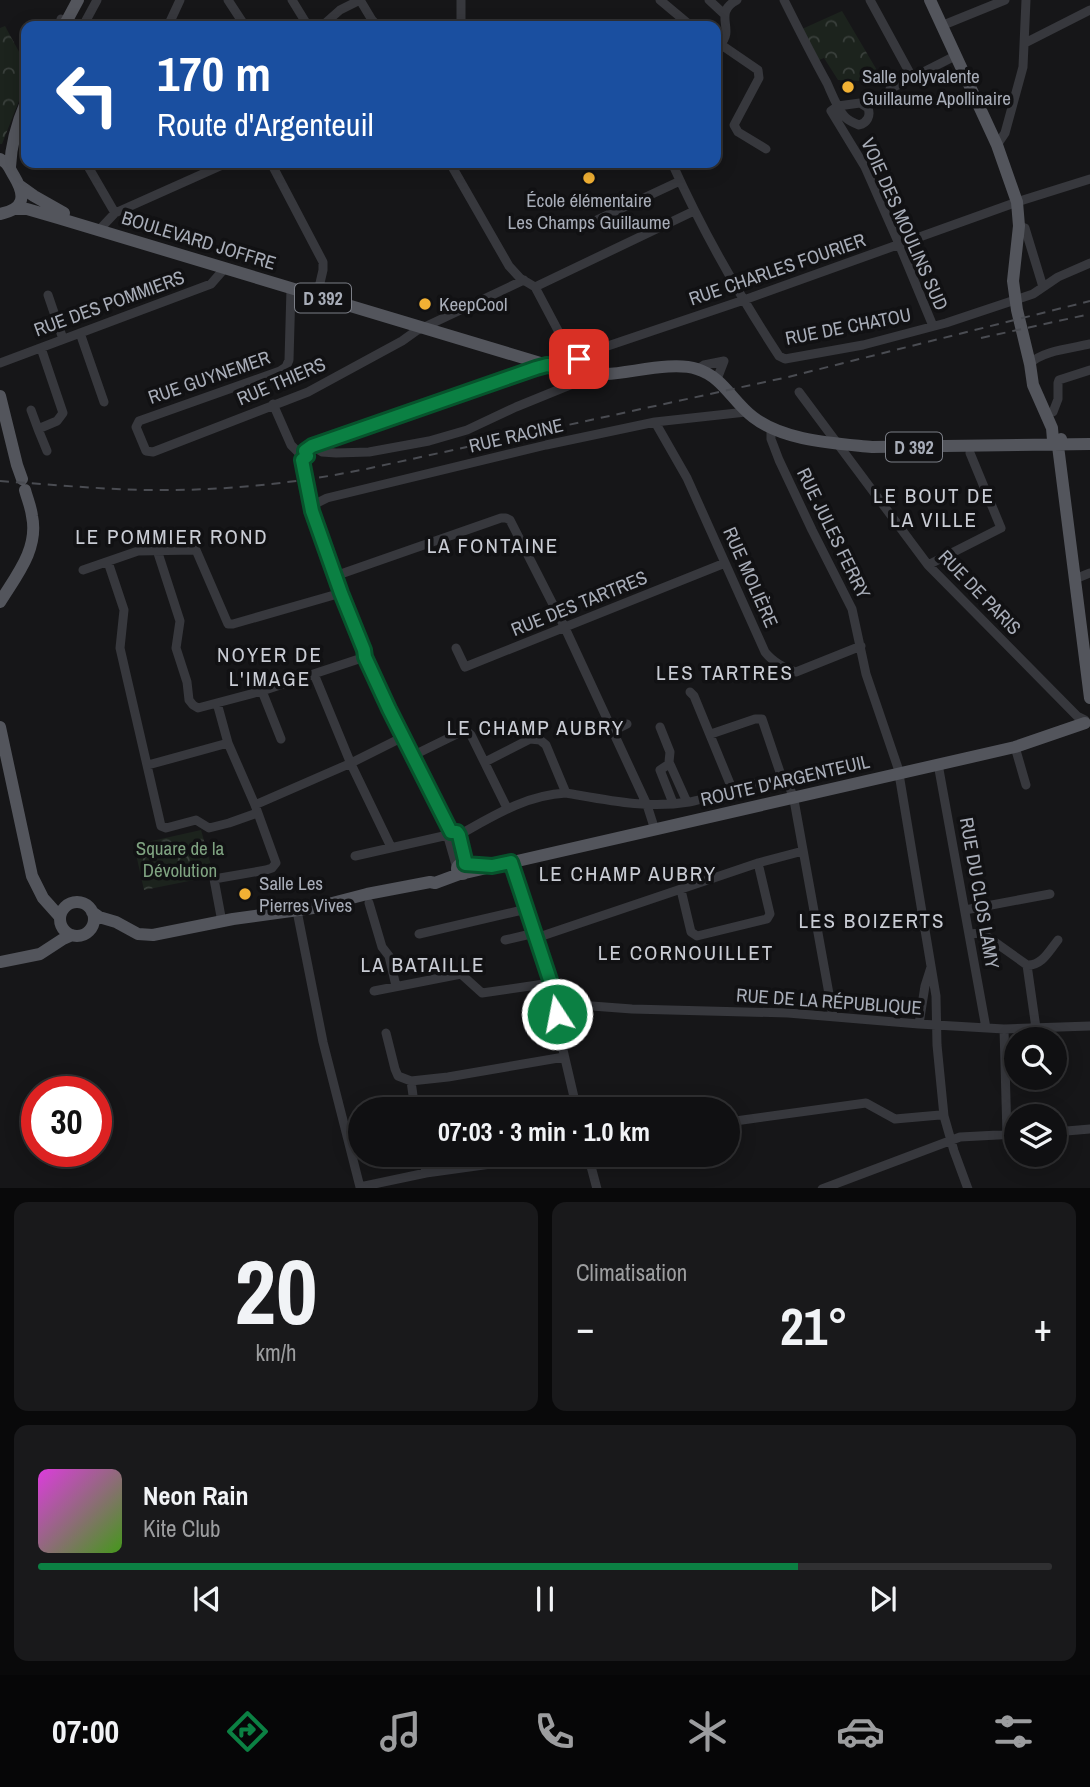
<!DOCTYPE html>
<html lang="fr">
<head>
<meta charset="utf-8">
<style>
  body { margin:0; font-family:"Archivo Narrow",sans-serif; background:#19191b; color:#f1f3f6; height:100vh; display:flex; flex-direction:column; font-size:26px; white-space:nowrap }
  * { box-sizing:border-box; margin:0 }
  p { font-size:23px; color:#9c9d9f }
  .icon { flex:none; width:38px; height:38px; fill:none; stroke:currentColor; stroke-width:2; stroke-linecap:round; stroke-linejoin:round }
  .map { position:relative; height:1188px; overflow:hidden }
  .sheet { display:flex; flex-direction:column; gap:14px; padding:14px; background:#09090a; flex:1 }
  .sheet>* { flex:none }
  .top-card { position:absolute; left:21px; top:21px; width:700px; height:147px; border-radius:14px; box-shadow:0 4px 18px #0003,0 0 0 2px #303032; background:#1a4fa0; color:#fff; overflow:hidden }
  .controls { position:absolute; left:1004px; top:1027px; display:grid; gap:14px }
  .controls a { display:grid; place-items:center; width:63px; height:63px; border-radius:50%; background:#101012; box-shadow:0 4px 18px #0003,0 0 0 2px #303032; font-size:35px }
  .speed { position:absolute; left:21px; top:1076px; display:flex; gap:14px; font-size:35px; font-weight:700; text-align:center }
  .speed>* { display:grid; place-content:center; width:91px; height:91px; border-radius:50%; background:#101012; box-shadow:0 4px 18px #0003,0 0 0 2px #303032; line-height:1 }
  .speed .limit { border:10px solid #d22; background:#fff; color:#111 }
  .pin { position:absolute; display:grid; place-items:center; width:60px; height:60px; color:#fff; margin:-30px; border-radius:14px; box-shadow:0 4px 10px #0006 }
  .me { position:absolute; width:77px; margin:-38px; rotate:349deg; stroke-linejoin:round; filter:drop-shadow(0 0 5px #0008) }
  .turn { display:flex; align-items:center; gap:24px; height:147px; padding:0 21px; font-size:32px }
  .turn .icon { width:91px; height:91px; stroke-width:2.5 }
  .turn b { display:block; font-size:49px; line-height:60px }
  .big { font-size:52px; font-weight:700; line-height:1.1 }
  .sheet .card { flex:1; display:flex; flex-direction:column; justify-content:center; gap:10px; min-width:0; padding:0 24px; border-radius:14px; background:#19191b }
  .sheet .dial { align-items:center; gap:0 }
  .dial b { font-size:91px; line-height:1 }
  .song { display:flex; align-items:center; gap:21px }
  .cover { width:84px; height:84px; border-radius:10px; background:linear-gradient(135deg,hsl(300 70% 55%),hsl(100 70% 35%)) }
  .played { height:7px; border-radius:4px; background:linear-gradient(90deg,#0b8043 75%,#303032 75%) }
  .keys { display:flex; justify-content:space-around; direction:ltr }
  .heat { display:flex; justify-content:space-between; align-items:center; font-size:38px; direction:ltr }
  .sheet .tiles { flex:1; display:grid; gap:14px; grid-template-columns:1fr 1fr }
  .card:last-child { grid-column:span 2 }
  .trip { position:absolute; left:348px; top:1097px; width:392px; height:70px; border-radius:35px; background:#101012; box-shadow:0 4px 18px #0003,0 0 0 2px #303032; font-weight:700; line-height:70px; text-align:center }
  .tab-bar { display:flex; height:112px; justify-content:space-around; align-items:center; background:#060607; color:#9c9d9f }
  .tab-bar .icon { width:49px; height:49px }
  .tab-bar .selected { color:#0b8043 }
  .tab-bar b { font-size:32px; color:#f1f3f6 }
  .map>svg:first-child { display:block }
</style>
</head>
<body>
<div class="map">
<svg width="1090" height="1189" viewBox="0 0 1090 1189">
  <defs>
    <pattern id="park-crowns" width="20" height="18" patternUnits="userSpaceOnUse" patternTransform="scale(1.75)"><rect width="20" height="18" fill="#1c231d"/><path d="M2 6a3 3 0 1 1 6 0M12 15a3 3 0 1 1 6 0" fill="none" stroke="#3a403c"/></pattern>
  </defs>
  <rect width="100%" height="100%" fill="#161618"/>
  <path fill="url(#park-crowns)" d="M842 11 878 72 859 81 838 80 824 58 819 60 802 29Z
    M5 26 24 61 26 62V83L2 144H0V28Z
    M201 830 214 876 144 890 134 845Z"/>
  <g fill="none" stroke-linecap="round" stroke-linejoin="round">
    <path stroke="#37383d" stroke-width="9" d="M228 0 245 26
      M292 0 308 26
      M360 0 372 20 378 26
      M660 0 691 26
      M709 0 724 14
      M784 0C798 28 812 56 827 83 832 94 837 108 845 117 849 121 854 123 859 125 867 123 871 116 868 108L860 103 838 106 831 111 865 167 899 244 933 326
      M870 0 912 77
      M61 19 77 26
      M376 24H461L529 26
      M461 24V0
      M83 26 97 0
      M168 26 180 0
      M322 26 340 10 360 0
      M941 26 1005 0
      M1025 43 1090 10
      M720 44 758 70 759 78 734 125 738 132 766 149
      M720 44C736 30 712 13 737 0
      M890 89 955 56
      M997 145 1005 133 1023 67 1026 0
      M86 163 115 213
      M271 163 323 262V270L317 296
      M450 163 509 266 520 278 535 287 572 357
      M672 163C702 230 739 295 779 356L785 359 863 345 946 323 1033 294 1058 277 1090 263
      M586 225 680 181
      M1019 226 1025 228 1043 287
      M99 230 115 213 227 163
      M535 287 694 211
      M291 288 289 360 286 367 280 371 139 421 136 427 146 451 153 452 308 392 402 341 416 331 524 280
      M48 295 63 339
      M80 333 104 402
      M41 348 63 413 57 421 38 429 47 451
      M0 363 211 284 225 268
      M1030 364C1040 351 1073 348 1090 344
      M698 369 704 365 724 361 717 379
      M799 392 928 565 1077 716 1085 720
      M273 404 291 445 298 452
      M31 410 38 429
      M1053 412 1058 399V383L1059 380 1090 370
      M655 422 687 478 765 652C772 661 785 669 796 672L861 646
      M771 429V439L779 460 812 530 852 609 866 674 898 768 936 996 937 1045 944 1116 954 1151 968 1189
      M312 446 322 452 336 453 369 452 429 441 467 430 516 407 570 385 581 372 578 356
      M305 451 312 446 328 440 536 368 584 354 744 300 1017 202 1090 179
      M302 460C312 526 339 589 364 650L365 657 389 709 451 832H457L459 835 465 860V865
      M312 511 317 503 327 498 546 445 655 422 746 412
      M157 550 180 621 176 648 187 682 189 700 193 705 198 708 262 691 365 657
      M108 562 124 610 120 648 161 826 166 828 196 820 209 828 229 823 257 813
      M928 565 1001 528 970 453
      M83 570 138 551 196 550 228 624H233L341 593
      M335 576 501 518H506L510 520 565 628 647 805 655 830
      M1075 579 1090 573
      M456 648 465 667 725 563
      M314 674 351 764 391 847
      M262 691 281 739
      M690 692 694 696 733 791
      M217 703 228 743 255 805 276 863 272 868 266 870 214 879 222 922
      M660 727 670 752 669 762 687 802
      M613 731 627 724
      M711 734 755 719H762L783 781
      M1015 747 1026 785
      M412 756 465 730 471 735 507 808
      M485 762 530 739 540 740 546 745 566 793
      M938 764 986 1028
      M148 765 228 743
      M666 766 660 770 673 803
      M255 805 349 764 403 737
      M450 833 448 837 456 865H459
      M459 835C493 816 526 795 566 793 607 800 647 809 689 802 714 798 763 776 783 781L790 788 794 800 833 1016
      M355 856 448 835
      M511 862 551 983 558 998
      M681 890 691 932 697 936 767 919 770 914 758 863
      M369 903 382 947 389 956 396 986
      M965 910 1050 894
      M297 911 323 1042 360 1187 426 1173 498 1163 532 1155
      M419 934 527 909
      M969 934 982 933 1027 965 1036 1028
      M536 938 758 863 803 851
      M505 940 535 933
      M1027 965C1042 966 1049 951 1058 940
      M374 991 461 974 482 993 551 983
      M565 1004 632 1009 788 1013 919 1024 1004 1029 1090 1026
      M557 1006 560 1037 577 1110
      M919 1024 925 986 931 967
      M1004 1029 1007 1135
      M386 1033 395 1069 398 1076 411 1081
      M415 1110 411 1081 448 1077 564 1057
      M728 1122 866 1103 895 1119 940 1115 944 1116
      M1055 1132 1090 1129
      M423 1155 426 1173
      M588 1155 597 1189
      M822 1189 960 1137 1017 1134"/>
    <path stroke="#53555c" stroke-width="12" d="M930 0 997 145 1017 202 1019 226 1013 281 1017 310 1030 364 1033 385 1052 428 1053 440 1058 446
      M64 26 78 0
      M0 159C9 164 9 168 14 176 26 196 25 209 0 214
      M10 167C11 144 17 123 26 102
      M20 186 34 196 64 213
      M15 209H27L58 218 547 365C567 369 585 374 606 374 631 373 673 361 697 369 723 377 732 401 753 417 784 441 833 443 872 447L1090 444
      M0 396 17 465 22 479
      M1061 439 1058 446 1090 698
      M0 602C16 576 39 549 32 516 31 507 27 498 25 490
      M0 727 32 876 43 898 60 917
      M457 869a5 5 0 1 1 10 0a5 5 0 1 1-10 0Z
      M465 873 1015 747 1085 723
      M60 919a17 17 0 1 1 34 0a17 17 0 1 1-34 0Z
      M92 912 99 917 116 922 138 934 153 935 233 919 313 908 367 894 430 882 435 883 462 873
      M0 962 40 954 63 939 72 935"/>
    <path stroke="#4a4c52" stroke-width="2" stroke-dasharray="9 7" stroke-linecap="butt" d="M981 338 1090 314
      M0 481C58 485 117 491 176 490 240 489 303 482 366 469L788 377 1090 301"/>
  </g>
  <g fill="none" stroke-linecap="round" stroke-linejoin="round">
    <g stroke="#07532c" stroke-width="18">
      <path id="route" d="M557 1014 555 1002 558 998 551 983 511 862 492 866 465 864V860L459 835 457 832H451L389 709 365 657 364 650 341 593 312 511 302 460 307 456 305 451 312 446 536 368 547 365 581 372 579 359"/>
    </g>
    <use href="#route" stroke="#0b8043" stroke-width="12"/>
  </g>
  <g fill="#f2b134" stroke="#111113" stroke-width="2.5">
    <circle cx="848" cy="87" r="7"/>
    <circle cx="589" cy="178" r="7"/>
    <circle cx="425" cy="304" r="7"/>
    <circle cx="245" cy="894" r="7"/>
  </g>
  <g text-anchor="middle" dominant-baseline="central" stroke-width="7" stroke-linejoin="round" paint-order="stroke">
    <g fill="#111113" stroke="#7b7e86" stroke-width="2">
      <rect x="295" y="283.5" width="56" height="29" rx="5"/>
      <rect x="886" y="432.5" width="56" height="29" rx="5"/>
    </g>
    <g font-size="18" font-weight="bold" fill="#a8adb8">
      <text x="323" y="298">D 392</text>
      <text x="914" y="447">D 392</text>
    </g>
    <g font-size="19" fill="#a8adb8" stroke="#111113" text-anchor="start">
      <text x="862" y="76">Salle polyvalente<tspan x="862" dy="22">Guillaume Apollinaire</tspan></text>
      <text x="589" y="200" text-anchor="middle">École élémentaire<tspan x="589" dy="22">Les Champs Guillaume</tspan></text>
      <text x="439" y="304">KeepCool</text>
      <text x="259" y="883">Salle Les<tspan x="259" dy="22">Pierres Vives</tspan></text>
    </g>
    <g font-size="19" fill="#a8adb8" stroke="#111113">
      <text transform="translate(905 224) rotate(66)">VOIE DES MOULINS SUD</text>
      <text transform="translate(199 240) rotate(17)">BOULEVARD JOFFRE</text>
      <text transform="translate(777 269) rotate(-19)">RUE CHARLES FOURIER</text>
      <text transform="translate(109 303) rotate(-20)">RUE DES POMMIERS</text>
      <text transform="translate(848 326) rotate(-11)">RUE DE CHATOU</text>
      <text transform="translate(209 377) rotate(-19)">RUE GUYNEMER</text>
      <text transform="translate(281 381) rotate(-23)">RUE THIERS</text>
      <text transform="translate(516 435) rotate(-13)">RUE RACINE</text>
      <text transform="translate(834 533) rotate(64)">RUE JULES FERRY</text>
      <text transform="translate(751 577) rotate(66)">RUE MOLIÈRE</text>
      <text transform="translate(980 592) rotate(46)">RUE DE PARIS</text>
      <text transform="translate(579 603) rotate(-22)">RUE DES TARTRES</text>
      <text transform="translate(785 780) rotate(-13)">ROUTE D'ARGENTEUIL</text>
      <text transform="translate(980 893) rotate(80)">RUE DU CLOS LAMY</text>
      <text transform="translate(829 1001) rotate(4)">RUE DE LA RÉPUBLIQUE</text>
    </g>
    <g font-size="19" fill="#7fa381" stroke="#111113">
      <text x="180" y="848">Square de la<tspan x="180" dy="22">Dévolution</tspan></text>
    </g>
    <g font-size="21" letter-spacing="2" fill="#c9ccd4" stroke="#111113">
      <text x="934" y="495">LE BOUT DE<tspan x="934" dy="24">LA VILLE</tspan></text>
      <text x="172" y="536">LE POMMIER ROND</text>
      <text x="493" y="545">LA FONTAINE</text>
      <text x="270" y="654">NOYER DE<tspan x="270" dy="24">L'IMAGE</tspan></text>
      <text x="725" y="672">LES TARTRES</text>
      <text x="536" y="727">LE CHAMP AUBRY</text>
      <text x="628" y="873">LE CHAMP AUBRY</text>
      <text x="872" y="920">LES BOIZERTS</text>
      <text x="686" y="952">LE CORNOUILLET</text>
      <text x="423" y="964">LA BATAILLE</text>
    </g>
  </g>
</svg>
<div class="controls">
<a><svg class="icon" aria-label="search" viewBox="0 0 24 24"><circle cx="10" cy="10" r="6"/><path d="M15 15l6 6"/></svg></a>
<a><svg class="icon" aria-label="layers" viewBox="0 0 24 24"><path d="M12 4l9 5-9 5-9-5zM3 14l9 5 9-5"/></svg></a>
</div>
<div class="speed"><div class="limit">30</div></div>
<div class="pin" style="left:579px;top:359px;background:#d93025"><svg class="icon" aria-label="arrive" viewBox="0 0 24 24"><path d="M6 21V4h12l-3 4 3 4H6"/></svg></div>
<svg class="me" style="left:557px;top:1014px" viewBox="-20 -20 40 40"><circle r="17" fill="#0b8043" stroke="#fff" stroke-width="3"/><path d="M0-11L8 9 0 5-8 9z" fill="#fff"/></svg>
<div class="trip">07:03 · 3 min · 1.0 km</div>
<div class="top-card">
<div class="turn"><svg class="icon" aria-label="left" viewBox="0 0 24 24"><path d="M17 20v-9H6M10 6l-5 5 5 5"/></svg><div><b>170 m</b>Route d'Argenteuil</div></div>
</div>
</div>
<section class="sheet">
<div class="tiles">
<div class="card dial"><b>20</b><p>km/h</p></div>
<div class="card"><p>Climatisation</p>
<div class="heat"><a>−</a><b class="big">21°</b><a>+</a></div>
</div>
<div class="card">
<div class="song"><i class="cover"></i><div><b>Neon Rain</b><p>Kite Club</p></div></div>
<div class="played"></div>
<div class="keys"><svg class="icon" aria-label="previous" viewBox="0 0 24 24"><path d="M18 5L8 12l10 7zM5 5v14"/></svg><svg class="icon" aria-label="pause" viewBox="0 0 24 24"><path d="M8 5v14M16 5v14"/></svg><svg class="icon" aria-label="next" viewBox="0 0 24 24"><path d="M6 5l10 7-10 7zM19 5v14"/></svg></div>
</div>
</div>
</section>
<nav class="tab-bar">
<b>07:00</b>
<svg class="icon selected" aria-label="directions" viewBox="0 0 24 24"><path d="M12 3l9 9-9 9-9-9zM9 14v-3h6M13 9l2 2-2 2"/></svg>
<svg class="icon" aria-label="music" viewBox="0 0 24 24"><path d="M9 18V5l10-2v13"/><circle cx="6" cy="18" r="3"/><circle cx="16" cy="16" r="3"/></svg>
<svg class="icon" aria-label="phone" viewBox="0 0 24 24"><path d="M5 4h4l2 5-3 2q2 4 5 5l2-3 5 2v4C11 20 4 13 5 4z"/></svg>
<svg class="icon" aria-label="climate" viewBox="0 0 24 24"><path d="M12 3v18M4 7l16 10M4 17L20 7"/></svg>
<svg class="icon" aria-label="car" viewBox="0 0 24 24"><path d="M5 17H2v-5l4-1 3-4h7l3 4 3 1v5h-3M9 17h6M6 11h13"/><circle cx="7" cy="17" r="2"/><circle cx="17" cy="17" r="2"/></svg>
<svg class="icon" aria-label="filters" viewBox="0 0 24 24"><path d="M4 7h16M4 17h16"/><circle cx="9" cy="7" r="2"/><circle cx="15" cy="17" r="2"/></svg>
</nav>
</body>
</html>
